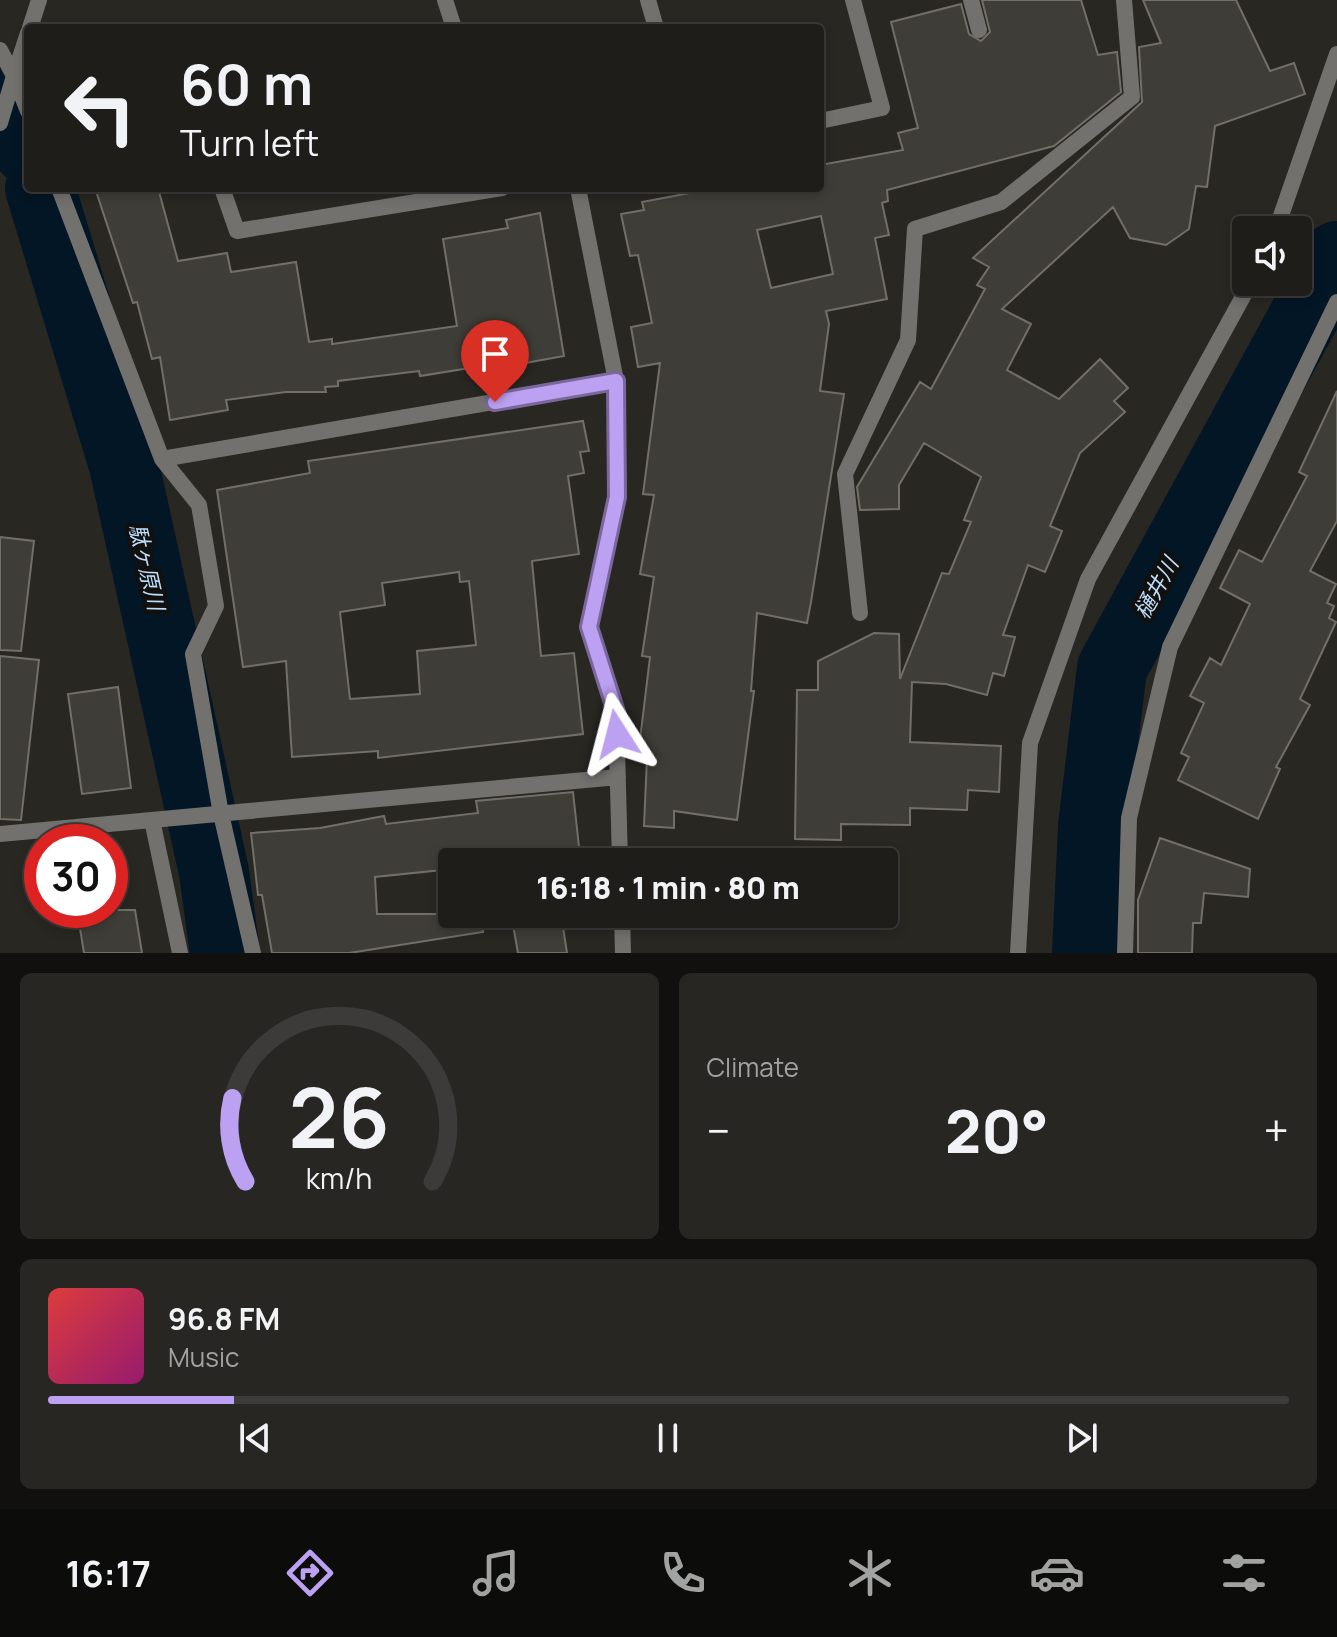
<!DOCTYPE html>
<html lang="en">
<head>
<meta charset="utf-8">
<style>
  body { margin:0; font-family:Manrope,"Noto Sans JP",sans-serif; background:#272623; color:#f1f3f6; height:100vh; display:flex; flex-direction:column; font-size:30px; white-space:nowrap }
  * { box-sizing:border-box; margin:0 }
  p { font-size:26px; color:#a1a2a2 }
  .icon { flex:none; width:44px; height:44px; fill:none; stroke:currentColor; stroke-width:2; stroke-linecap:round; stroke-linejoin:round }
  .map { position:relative; height:953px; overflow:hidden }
  .panel { display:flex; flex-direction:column; gap:20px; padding:20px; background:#11100e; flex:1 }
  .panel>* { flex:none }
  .hud { position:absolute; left:24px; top:24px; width:800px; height:168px; border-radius:8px; box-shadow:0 4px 12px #0003,0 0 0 2px #3c3b39; background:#1f1d1a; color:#f1f3f6; overflow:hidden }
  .buttons { position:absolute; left:1232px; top:216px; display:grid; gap:16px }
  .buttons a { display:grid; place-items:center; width:80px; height:80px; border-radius:8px; background:#1f1d1a; box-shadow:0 4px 12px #0003,0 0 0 2px #3c3b39; font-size:40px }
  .speed { position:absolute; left:24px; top:824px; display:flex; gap:16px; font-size:40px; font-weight:700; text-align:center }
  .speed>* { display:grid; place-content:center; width:104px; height:104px; border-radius:50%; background:#1f1d1a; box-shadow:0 4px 12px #0003,0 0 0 2px #3c3b39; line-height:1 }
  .speed .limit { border:12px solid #d22; background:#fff; color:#111 }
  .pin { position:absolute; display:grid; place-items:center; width:68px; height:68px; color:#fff; margin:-82px -34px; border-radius:50% 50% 50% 0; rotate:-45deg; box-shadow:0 0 8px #0007 }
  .pin .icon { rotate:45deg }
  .me { position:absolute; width:88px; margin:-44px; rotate:351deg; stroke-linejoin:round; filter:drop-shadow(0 0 6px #0008) }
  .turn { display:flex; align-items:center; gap:28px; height:168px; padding:0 24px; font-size:36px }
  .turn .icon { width:104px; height:104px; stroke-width:2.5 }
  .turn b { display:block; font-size:56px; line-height:68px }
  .big { font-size:60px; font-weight:800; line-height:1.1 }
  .panel .tile { flex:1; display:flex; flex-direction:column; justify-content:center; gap:12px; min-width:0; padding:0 28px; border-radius:12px; background:#272623 }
  .panel .dial { align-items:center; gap:0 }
  .dial svg { height:208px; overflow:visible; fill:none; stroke:#3c3b39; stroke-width:7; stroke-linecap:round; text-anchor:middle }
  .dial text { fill:#f1f3f6; stroke:none }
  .song { display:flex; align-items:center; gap:24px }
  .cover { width:96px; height:96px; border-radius:12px; background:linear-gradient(135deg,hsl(0 70% 55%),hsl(320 70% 35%)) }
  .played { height:8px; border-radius:4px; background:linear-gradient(90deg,#bca0f2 15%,#3c3b39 15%) }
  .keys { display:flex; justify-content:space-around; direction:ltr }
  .heat { display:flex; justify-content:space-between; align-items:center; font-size:44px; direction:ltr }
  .panel .tiles { flex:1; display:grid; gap:20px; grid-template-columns:1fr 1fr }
  .tile:last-child { grid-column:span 2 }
  .trip { position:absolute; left:438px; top:848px; width:460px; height:80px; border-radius:8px; background:#1f1d1a; box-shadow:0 4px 12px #0003,0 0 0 2px #3c3b39; font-weight:800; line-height:80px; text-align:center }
  .menu { display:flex; height:128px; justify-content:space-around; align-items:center; background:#0c0c0a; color:#a1a2a2 }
  .menu .icon { width:56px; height:56px }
  .menu .active { color:#bca0f2 }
  .menu b { font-size:36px; color:#f1f3f6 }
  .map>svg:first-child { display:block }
</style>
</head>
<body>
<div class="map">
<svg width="1337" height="953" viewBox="0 0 1337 953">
  <rect width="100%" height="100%" fill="#292722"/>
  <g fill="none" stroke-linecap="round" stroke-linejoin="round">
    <path stroke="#031626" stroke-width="70" d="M0 95 28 150
      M40 188 124 465 214 872 225 953
      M1087 953 1093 826 1112 668 1337 256"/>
  </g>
  <path fill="#3f3d37" stroke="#716f68" stroke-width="2" fill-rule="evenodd" d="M982 0H1081L1098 55 1117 52 1121 92 1054 146 887 190 888 201 882 203 889 235 875 238 887 299 826 311 829 324 820 391 844 394 811 602 807 623 757 613 751 691H754L737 820 674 811V828L644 826 647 757 638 756 650 657 642 656 654 577 640 574 654 495 643 494 660 363 638 367 631 327 652 323 638 255 630 256 621 214 644 210 642 202 716 188H820V165L903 150 898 133 918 128 891 22 961 4 969 34 981 41 990 32ZM821 216 833 274 771 288 757 230Z
    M1143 0H1236L1270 71 1294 63 1305 94 1215 126 1207 187 1196 186 1189 229 1166 245 1130 238 1113 207 1002 309 1031 324 1007 370 1059 399 1100 359 1128 388 1114 401 1125 412 1080 453 1050 526 1062 531 1045 572 1028 565 1003 635 1015 637 1004 676 993 673 987 695 946 684 912 682 910 742 1001 746 999 792 968 790 967 810 910 808V825L841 824V840L795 839 797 690H818V661L874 633 899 634 900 679 942 573 949 574 971 522 964 520 981 477 924 443 899 485V509L860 510 857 487 920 382 931 389 985 289 977 285 989 267 973 258 1142 102 1139 47 1161 43Z
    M95 188H158L178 261 227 253 231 272 296 262 309 342 332 339V344L457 326 443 239 508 228 506 220 540 213 564 356 514 365 513 361 420 376 419 371 338 381V386L325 387 326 392H286L226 400 228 410 170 420 160 357 152 359 137 302 133 303Z
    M1337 391V521L1310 571 1336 584 1327 603 1334 606 1329 618 1336 622 1300 699 1310 705 1276 767 1280 769 1258 819 1178 780 1189 757 1181 753 1204 703 1190 696 1210 658 1221 665 1250 604 1220 588 1239 550 1262 562 1307 476 1299 472Z
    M583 421 589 451 580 452 584 473 568 476 579 554 532 561 541 656 574 653 583 734 378 758V751L292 757 286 661 243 667 217 490 310 473 308 461ZM459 572 460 582 469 581 476 645 417 651 420 694 350 699 340 612 385 605 382 583Z
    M0 537 34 541 21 651 0 650Z
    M0 656 39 660 21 820 0 819Z
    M118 687 131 788 82 794 68 694Z
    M573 792 579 847 555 849 556 858 452 862V869L375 877 377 914H481L483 932 349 953H272L262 895H258L251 833 320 828 384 816 386 824 478 813 476 801Z
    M1160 838 1250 869 1248 897 1204 893 1201 923H1193L1192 953H1138V900Z
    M77 910H135L142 953H84Z
    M511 914H561L567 953H518Z"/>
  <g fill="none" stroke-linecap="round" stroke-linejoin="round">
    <path stroke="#72716e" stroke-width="16" d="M445 0 454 28
      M648 0 656 28
      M971 0 979 30
      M30 28 39 0
      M0 50 14 76 28 33
      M14 76 28 111
      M820 121 882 108 853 0
      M0 123 14 76 28 72
      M59 188 162 459 199 505 216 606 193 654 221 814 253 953
      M222 188 237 231 502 188
      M578 188 616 381 617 497 589 627 616 712 620 862
      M1276 230 1337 54
      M162 459 616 381
      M860 613 845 474 908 340 915 229 1001 202 1132 97 1124 0
      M152 820 180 953
      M0 834 618 777
      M622 914 623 953
      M1018 953 1030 743 1088 579 1251 282
      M1125 953 1129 818 1170 647 1337 302"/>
  </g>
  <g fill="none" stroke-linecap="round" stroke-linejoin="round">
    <g stroke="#7a689d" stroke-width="20">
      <path id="route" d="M495 402 616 381 617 497 589 627 616 712 617 734"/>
    </g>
    <use href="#route" stroke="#bca0f2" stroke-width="14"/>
  </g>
  <g text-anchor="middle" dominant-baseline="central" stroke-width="8" stroke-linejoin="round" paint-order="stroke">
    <g font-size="22" font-style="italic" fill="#bddefb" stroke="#11100e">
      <text transform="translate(147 567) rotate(77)">駄ヶ原川</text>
      <text transform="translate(1156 588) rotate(-61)">樋井川</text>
    </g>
  </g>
</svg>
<div class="buttons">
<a><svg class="icon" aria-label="sound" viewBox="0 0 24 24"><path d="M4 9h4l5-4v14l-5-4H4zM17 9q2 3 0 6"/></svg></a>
</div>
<div class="speed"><div class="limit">30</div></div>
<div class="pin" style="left:495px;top:402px;background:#d93025"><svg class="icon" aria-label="arrive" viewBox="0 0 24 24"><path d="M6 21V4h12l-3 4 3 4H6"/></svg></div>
<svg class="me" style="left:617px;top:734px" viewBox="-20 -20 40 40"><path d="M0-17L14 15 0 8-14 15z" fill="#bca0f2" stroke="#fff" stroke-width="4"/></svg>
<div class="trip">16:18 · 1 min · 80 m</div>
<div class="hud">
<div class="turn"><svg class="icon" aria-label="left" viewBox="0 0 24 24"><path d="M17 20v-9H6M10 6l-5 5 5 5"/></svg><div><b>60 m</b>Turn left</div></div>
</div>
</div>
<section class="panel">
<div class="tiles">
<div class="tile dial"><svg viewBox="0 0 100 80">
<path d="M14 69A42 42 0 1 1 86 69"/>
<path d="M14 69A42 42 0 0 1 9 37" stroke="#bca0f2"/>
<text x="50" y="56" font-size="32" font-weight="700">26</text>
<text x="50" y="72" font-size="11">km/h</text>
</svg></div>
<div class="tile"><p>Climate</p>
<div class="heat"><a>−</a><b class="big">20°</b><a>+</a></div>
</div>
<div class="tile">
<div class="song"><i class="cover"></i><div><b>96.8 FM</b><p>Music</p></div></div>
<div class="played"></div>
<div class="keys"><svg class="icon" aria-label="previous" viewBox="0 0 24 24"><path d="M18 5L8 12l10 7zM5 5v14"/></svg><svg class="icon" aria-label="pause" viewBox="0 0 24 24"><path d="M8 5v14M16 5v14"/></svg><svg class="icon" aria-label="next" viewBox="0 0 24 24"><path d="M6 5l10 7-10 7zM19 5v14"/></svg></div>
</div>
</div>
</section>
<nav class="menu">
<b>16:17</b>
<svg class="icon active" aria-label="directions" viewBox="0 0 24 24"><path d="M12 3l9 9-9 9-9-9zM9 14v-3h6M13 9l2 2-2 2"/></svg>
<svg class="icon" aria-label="music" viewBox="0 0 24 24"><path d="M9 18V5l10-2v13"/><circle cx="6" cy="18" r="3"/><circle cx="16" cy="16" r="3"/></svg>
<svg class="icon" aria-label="phone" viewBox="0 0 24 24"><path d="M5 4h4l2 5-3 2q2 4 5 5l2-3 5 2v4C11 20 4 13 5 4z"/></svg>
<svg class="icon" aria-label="climate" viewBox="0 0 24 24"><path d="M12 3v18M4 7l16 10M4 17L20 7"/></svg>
<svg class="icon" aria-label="car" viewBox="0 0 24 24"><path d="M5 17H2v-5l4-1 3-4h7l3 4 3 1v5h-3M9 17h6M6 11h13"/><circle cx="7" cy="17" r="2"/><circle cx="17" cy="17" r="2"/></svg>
<svg class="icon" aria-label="filters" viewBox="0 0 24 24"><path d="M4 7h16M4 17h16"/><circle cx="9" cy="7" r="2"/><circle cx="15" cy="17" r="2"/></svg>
</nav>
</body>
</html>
